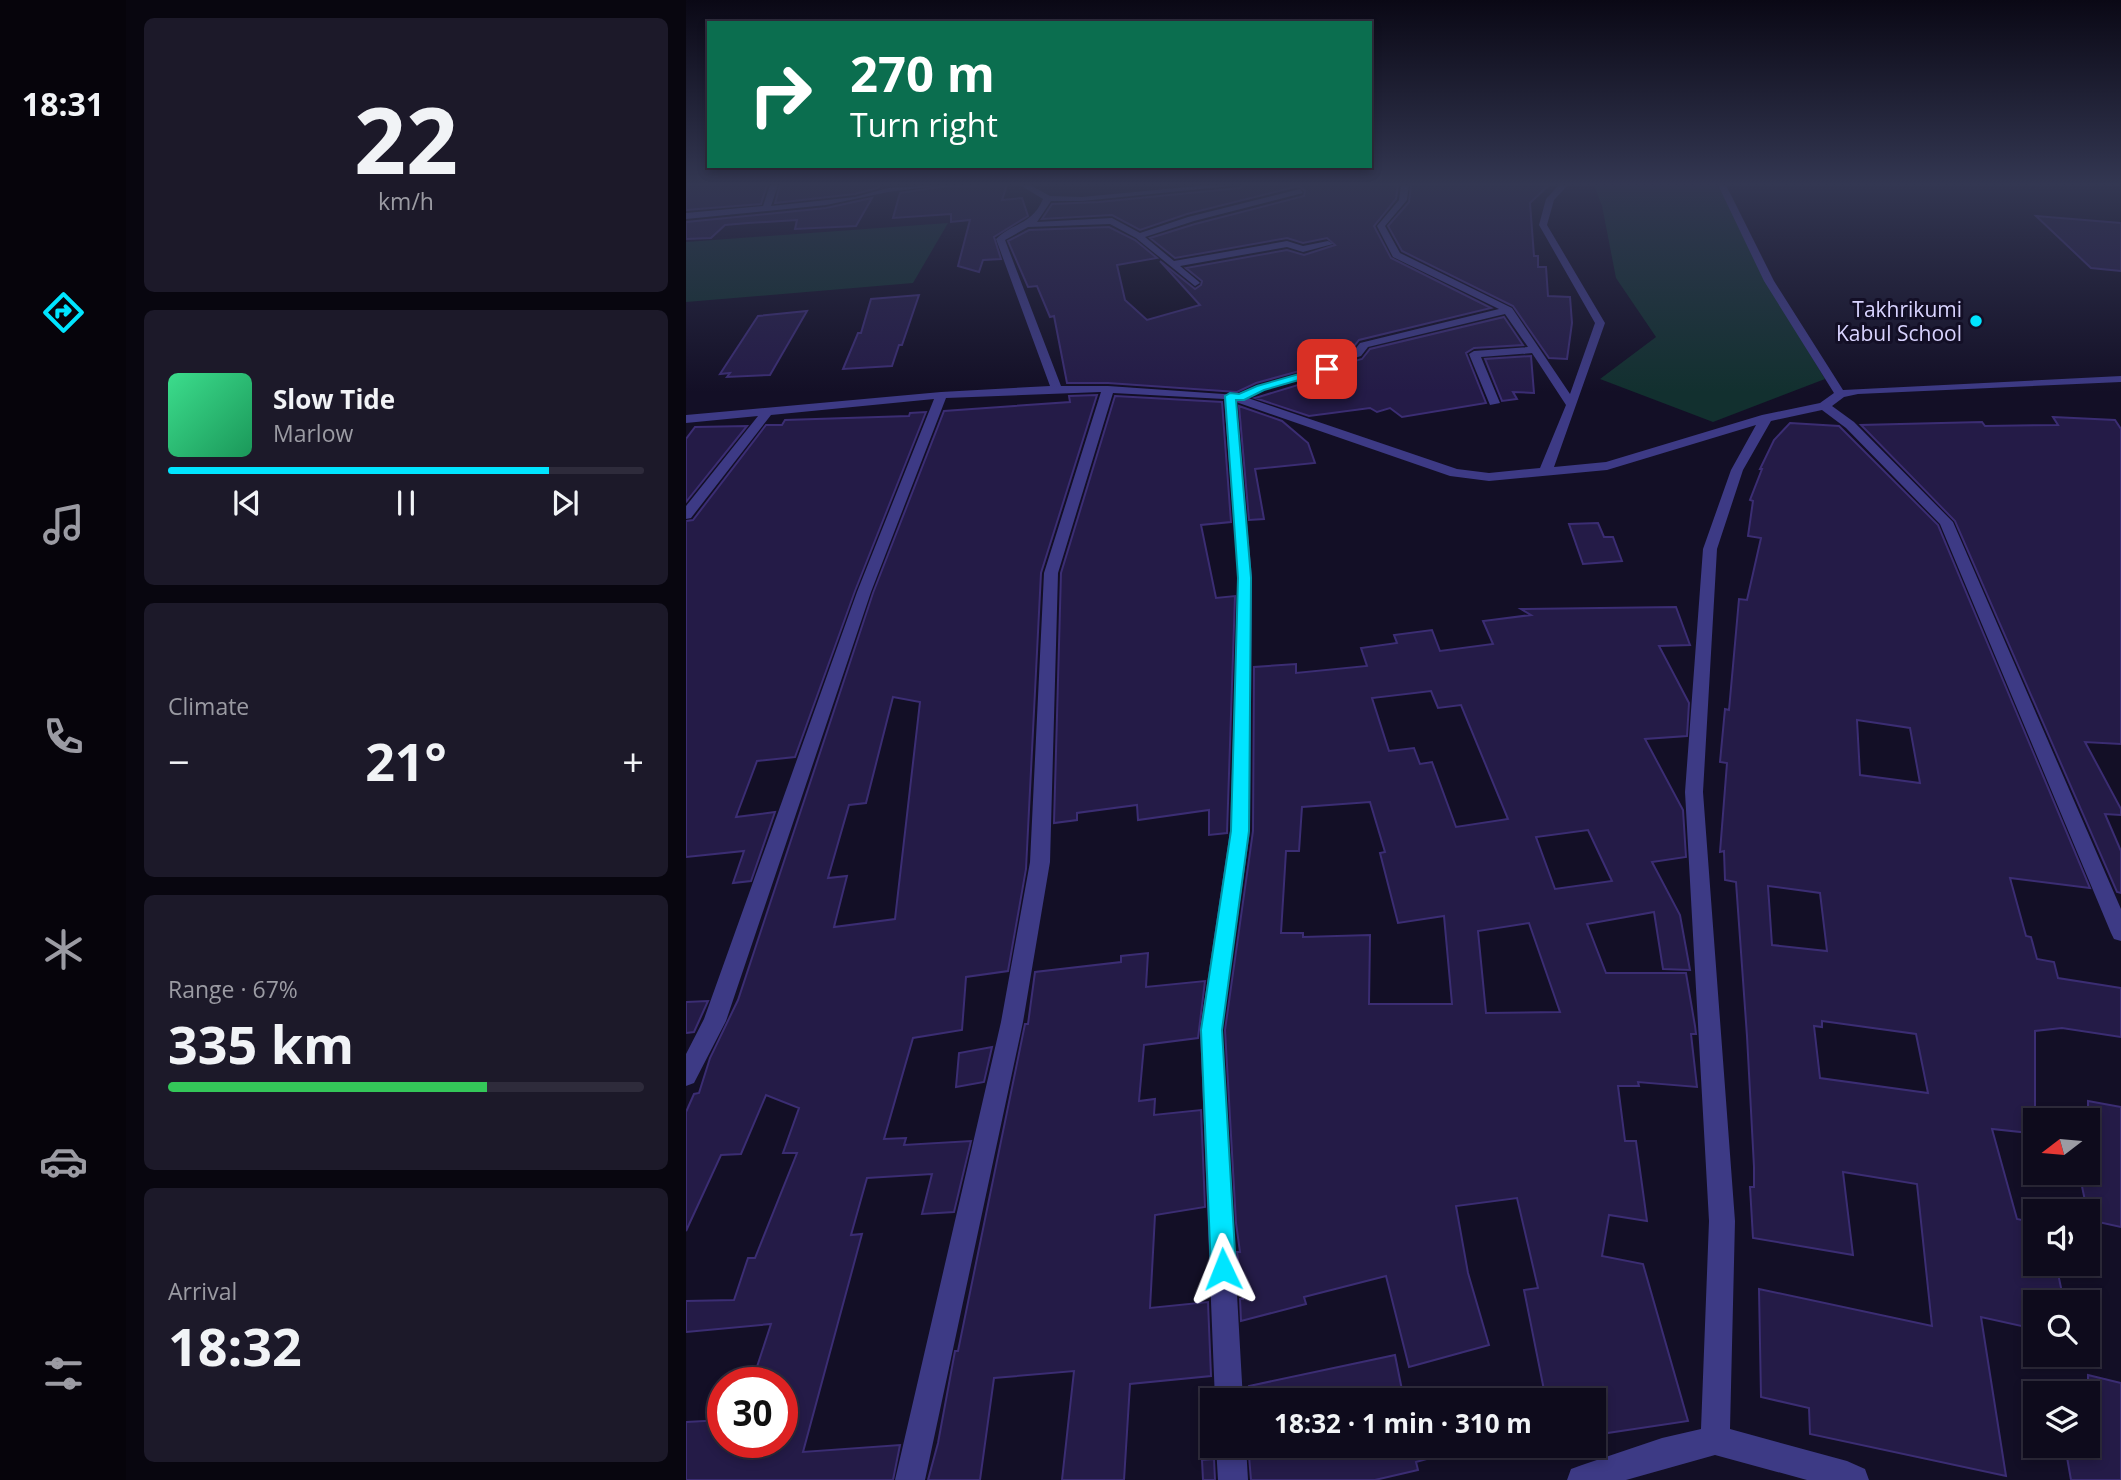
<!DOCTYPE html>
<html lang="en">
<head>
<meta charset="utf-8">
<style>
  body { margin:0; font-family:"Open Sans",sans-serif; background:#1c1929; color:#f1f3f6; height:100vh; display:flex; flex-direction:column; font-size:26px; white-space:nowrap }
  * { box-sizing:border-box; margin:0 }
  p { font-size:23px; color:#9b9ba3 }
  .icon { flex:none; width:38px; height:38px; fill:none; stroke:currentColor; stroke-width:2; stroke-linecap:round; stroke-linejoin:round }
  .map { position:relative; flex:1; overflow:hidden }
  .drawer { display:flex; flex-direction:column; gap:18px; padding:18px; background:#08060f; width:560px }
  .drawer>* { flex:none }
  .guide { position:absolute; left:21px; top:21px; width:665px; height:147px; border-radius:0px; box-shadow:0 4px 10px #0003,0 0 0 2px #2e2b3b; background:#0b6e4f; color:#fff; overflow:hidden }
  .needle { width:46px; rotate:254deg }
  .tools { position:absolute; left:1337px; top:1108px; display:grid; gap:14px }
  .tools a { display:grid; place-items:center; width:77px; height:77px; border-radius:0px; background:#0e0b1c; box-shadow:0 4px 10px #0003,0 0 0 2px #2e2b3b; font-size:35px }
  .speed { position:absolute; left:21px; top:1367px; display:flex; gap:14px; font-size:35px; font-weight:700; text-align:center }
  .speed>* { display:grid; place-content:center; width:91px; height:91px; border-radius:50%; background:#0e0b1c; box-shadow:0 4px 10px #0003,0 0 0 2px #2e2b3b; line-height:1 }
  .speed .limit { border:10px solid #d22; background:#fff; color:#111 }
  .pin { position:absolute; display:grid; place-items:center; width:60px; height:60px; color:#fff; margin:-30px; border-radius:14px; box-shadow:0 4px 10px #0006 }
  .me { position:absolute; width:77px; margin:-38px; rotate:358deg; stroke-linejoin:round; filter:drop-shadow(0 0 5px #0008) }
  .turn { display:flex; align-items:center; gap:24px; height:147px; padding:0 28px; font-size:32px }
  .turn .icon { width:91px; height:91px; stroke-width:2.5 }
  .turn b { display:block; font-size:49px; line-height:60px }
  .big { font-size:52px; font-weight:700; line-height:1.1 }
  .drawer .tile { flex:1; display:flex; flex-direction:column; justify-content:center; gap:10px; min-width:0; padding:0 24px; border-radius:10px; background:#1c1929 }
  .drawer .dial { align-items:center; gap:0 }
  .dial b { font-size:91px; line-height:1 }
  .song { display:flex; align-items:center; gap:21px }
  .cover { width:84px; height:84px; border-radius:10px; background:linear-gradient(135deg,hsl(150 70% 55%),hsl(150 70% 35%)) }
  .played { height:7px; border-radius:4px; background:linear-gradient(90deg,#00e5ff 80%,#2e2b3b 80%) }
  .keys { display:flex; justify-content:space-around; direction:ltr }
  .heat { display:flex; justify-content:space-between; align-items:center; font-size:38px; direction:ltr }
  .charge { height:10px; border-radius:5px; background:linear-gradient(90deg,#34c759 67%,#2e2b3b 0) }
  .trip { position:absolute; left:514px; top:1388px; width:406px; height:70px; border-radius:0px; background:#0e0b1c; box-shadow:0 4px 10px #0003,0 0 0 2px #2e2b3b; font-weight:700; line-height:70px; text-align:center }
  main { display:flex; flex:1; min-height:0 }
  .menu { display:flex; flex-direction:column; width:126px; justify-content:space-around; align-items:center; background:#06040b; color:#9b9ba3 }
  .menu .icon { width:49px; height:49px }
  .menu .selected { color:#00e5ff }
  .menu b { font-size:32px; color:#f1f3f6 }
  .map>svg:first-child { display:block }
</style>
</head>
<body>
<main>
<nav class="menu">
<b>18:31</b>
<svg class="icon selected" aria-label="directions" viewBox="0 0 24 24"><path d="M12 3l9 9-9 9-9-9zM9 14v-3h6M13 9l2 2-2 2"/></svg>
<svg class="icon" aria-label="music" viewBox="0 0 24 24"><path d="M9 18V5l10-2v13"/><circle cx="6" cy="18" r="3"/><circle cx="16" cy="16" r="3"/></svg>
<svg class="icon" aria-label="phone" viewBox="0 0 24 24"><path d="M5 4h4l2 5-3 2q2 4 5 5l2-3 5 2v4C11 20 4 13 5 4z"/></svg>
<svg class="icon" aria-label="climate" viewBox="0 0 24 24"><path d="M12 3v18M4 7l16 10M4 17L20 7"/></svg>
<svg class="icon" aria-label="car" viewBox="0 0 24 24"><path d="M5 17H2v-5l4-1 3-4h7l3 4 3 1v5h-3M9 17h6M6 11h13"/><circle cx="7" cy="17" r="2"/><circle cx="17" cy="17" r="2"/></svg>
<svg class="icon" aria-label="filters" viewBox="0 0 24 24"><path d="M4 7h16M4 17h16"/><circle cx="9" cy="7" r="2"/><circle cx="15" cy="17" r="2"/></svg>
</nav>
<section class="drawer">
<div class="tile dial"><b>22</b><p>km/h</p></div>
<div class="tile">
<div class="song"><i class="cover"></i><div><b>Slow Tide</b><p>Marlow</p></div></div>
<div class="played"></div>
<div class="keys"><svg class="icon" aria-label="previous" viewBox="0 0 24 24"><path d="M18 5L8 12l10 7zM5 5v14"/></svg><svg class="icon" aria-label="pause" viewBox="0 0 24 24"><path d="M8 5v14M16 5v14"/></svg><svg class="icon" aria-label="next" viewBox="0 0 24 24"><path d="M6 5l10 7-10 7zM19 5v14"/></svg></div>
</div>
<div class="tile"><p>Climate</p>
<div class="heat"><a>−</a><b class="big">21°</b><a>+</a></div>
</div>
<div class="tile"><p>Range · 67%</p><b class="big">335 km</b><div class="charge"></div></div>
<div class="tile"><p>Arrival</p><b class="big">18:32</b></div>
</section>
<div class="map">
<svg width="1435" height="1480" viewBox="0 0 1435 1480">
  <rect width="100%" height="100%" fill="#130f26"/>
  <path fill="#12302f" d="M908 185H1029L1041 196 1075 272 1139 379 1027 422 914 379 970 337 930 278 916 206Z
    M262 223 227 283 0 302V242Z"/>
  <path fill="#241b47" stroke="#3b2d73" stroke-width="2" fill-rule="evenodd" d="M0 185H81L75 204 0 210Z
    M94 185H194L192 188 169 194 89 203Z
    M321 185 316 200 336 198 342 216 308 237 315 259 297 260 293 272 272 266 284 220 265 222V214L207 218 214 193 260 186Z
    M557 185H712L710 199 688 226 705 258 805 308 673 340 665 350 635 358 632 366 570 383 551 392 422 383H381L368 316 364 317 351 286 342 287 322 241 343 230 423 227 449 240 471 258 431 265 439 300 461 320 514 305 474 261 509 289 515 285 516 281 500 268 601 250 618 255 649 245 641 238 617 243 601 238 489 258 464 238 509 224 618 196 619 191 613 186 501 214 454 230 426 215 356 219 366 204 413 202 554 188Z
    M725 185H863L844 203 848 256H852V267H860L862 296 884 297 886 323 881 359 863 358 827 306 716 251 702 226 723 202Z
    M186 198 170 226 109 229 111 220 62 223 39 225 25 238 0 239V222L140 208Z
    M1350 216 1435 223V271L1405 268Z
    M233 295 216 345H213L206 366 157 369 172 333H175L185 299Z
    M121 311 84 375 41 377 44 373 34 374 72 316Z
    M818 317 837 345 788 348 780 353 800 403 716 417 704 408 691 412 684 408 623 416 569 398 645 375 648 367 676 359 684 349Z
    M845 356 848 393 827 392 831 399 816 401 799 359Z
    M411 395 355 573 340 869 322 971 280 977 276 1030 227 1038 198 1139 220 1138 218 1145 285 1141 268 1212 236 1214 246 1174 181 1178 165 1235 176 1234 117 1452 214 1445 207 1480H0V1422L37 1420V1442H96V1382H66L85 1324 0 1332V1301L48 1300 62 1258H69L111 1153H97L113 1108 80 1095 55 1154 35 1155 0 1231V1112L8 1094 13 1093 24 1058 52 1000 187 593 258 411 384 402 383 396ZM207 697 234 702 209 919 148 927 161 876 142 878 163 805 180 803Z
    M429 396 536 402 545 522 515 525 530 598 549 596 541 833 523 835V810L452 820 451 805 391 813V820L368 823 375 573Z
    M553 406 596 421 622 443 629 463 569 469 578 519 563 520Z
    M240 412 169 591 109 757 71 761 50 817 89 812 65 881 47 883 58 851 0 857V521L7 520 80 425H96L99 420 223 416 224 413Z
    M1367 417 1429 420 1435 429V744L1399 742 1435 809V815L1419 814 1435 851V893L1431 892 1269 521 1175 425 1296 422 1299 426 1372 425Z
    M1104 423 1153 426 1252 525 1404 888 1324 878 1340 936 1345 937 1351 959 1368 962 1372 978 1435 988V1037L1376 1028 1349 1031V1120H1340L1344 1133 1306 1129 1331 1219 1349 1223V1264H1370L1378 1302H1349V1329L1295 1317 1320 1476 1124 1434 1123 1408 1075 1397 1073 1289 1246 1326 1231 1184 1157 1172 1167 1255 1067 1238 1064 1187H1068V1167L1061 1036 1050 882 1039 880 1038 851 1034 852 1041 763 1034 762 1039 709 1043 710 1053 599 1061 600 1075 538 1062 536 1067 501 1064 500 1076 469H1074L1088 440ZM1171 720 1224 728 1234 783 1174 775ZM1082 886 1134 893 1141 951 1086 945ZM1136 1021 1230 1034 1242 1093 1134 1078 1128 1026 1136 1027Z
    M61 426 0 502V439L9 427Z
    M912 523 918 537H927L936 561 897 564 883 524Z
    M990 607 1004 645 973 646 1003 703 1001 736 959 739 997 810 1000 857 966 862 994 915 1004 970 977 969 968 912 901 924 920 973H1000L1009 1026 1010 1034H1005L1011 1087 952 1082 953 1086H932L939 1141H950L961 1221 923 1215 916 1256 957 1264 1002 1421 908 1435V1400H860L838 1290 852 1288 831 1198 770 1206 782 1273 803 1345 723 1367 700 1276 618 1297 620 1304 555 1321 554 1299H557L551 1252H554L550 1223 539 1030 567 831 568 667 610 664V673L681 666 675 648 711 643 708 635 746 630 754 651 807 644 797 621 845 615 835 609ZM745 691 752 708 775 705 822 819 770 827 746 762 734 764 728 748 703 751 686 698ZM684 802 699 852 694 853 712 923 758 916 766 1004H683L684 935 617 937V933H595L600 851H613L616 807ZM902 830 926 881 869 889 850 837ZM843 923 874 1012 800 1013 792 931Z
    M462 953 460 987 519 981 512 1038 458 1045 453 1101 469 1099 468 1115 515 1110 519 1207 469 1215 464 1308 522 1302 525 1376 444 1384 438 1480H376L388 1371 308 1378 294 1480H242L252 1443 269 1351H272L339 1024H342L349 972 435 962V956Z
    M22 1001 8 1032 0 1033V1002Z
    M306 1047 298 1082 270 1087 273 1053Z
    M1402 1101 1435 1107V1227L1403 1220 1393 1172H1402Z
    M709 1355 718 1400H565L563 1386Z
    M1402 1375 1435 1383V1480H1385L1379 1446H1402Z
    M570 1446H787L730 1462 732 1470 689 1480H565L563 1456H571Z
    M528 1459 529 1480H517L516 1460Z"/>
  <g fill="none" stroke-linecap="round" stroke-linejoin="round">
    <path fill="#3d3a85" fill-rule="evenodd" d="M84 185H92L85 206 169 197 202 188 258 185 202 192 140 205 0 219V213L77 206Z
      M334 185H344L364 196 396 197 523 185H554L396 201H365L351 222 426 218 454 233 502 217 614 189 617 193 508 221 459 237 488 261 601 241 617 246 642 241 647 244 617 252 601 247 494 266 512 281 514 283 509 286 450 238 424 224 342 227 319 240 375 386H422L552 395 571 386 634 368 636 361 667 352 674 343 813 309 707 257 691 226 713 200 715 185H723L721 200 699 226 714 253 826 308 884 394 909 323 853 225 860 199 873 185H882L868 200 861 225 919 323 868 467 920 462 1076 415 1134 403 1148 393 1078 281 1032 185H1040L1088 281 1157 390 1435 376V382L1172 394 1158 397 1146 406 1168 422 1267 522 1435 909V941L1428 939 1425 933 1254 524 1160 428 1136 410 1085 421 1057 470 1031 549 1017 792 1049 1221 1044 1429 1161 1461 1179 1469 1183 1480H1121L1029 1455 940 1480H881L885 1469 896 1465 976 1438 1015 1429 1023 1221 999 792 1017 549 1045 470 1070 425 921 470 803 481 764 476 550 402 566 578 564 831 536 1030 557 1400H529L514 1030 544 831 552 578 538 399 427 393 372 573 364 862 337 1022 239 1480H209L315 1022 344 862 358 573 415 392 260 398 185 592 40 1021 8 1083 0 1086V1054L18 1019 171 592 248 399 85 415 5 518 0 519V506L72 416 0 423V415L255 392 364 386 310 239C328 222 346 225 357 199ZM819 314 842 347 788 351 783 354 804 405 814 403 795 357 846 353 880 405 854 468 803 473 771 469 562 398 579 390 644 372 646 365 675 356 682 347Z
      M530 1446H560L562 1480H532Z"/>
  </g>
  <linearGradient id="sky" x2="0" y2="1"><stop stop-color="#0a0815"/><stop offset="0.47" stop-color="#333752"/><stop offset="1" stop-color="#333752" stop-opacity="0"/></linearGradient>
  <rect width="1435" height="392" fill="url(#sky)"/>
  <path fill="#00e5ff" stroke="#0095a6" stroke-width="2" d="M641 366 646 369 644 371 578 390 558 400H550L565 578 563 831 536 1030 550 1269 546 1278 537 1281 529 1278 525 1269 515 1030 545 831 552 578 539 396 544 393 553 394 571 386Z"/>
  <circle fill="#00e5ff" stroke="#130f26" stroke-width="2.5" cx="1290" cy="321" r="7"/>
  <g text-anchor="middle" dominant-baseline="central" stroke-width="6" stroke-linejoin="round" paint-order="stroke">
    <g font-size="21" fill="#d9d4ff" stroke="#130f26" text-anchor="end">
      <text x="1276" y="309">Takhrikumi<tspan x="1276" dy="24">Kabul School</tspan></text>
    </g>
  </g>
</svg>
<div class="tools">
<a><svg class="needle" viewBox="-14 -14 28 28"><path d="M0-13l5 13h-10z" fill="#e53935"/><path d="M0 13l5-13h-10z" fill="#9b9ba3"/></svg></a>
<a><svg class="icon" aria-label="sound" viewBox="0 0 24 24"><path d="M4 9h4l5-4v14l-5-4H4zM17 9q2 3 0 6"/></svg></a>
<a><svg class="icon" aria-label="search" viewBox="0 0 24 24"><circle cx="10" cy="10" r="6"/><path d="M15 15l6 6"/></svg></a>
<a><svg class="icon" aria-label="layers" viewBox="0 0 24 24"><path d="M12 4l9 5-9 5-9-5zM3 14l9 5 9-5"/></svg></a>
</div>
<div class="speed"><div class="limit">30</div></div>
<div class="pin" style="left:641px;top:369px;background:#d93025"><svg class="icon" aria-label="arrive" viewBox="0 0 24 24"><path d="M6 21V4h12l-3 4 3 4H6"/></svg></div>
<svg class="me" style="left:537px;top:1269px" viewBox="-20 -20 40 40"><path d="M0-17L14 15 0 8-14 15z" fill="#00e5ff" stroke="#fff" stroke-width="4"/></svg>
<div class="trip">18:32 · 1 min · 310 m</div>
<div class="guide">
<div class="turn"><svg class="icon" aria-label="right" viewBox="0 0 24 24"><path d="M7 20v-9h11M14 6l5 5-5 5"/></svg><div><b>270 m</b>Turn right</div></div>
</div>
</div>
</main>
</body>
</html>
